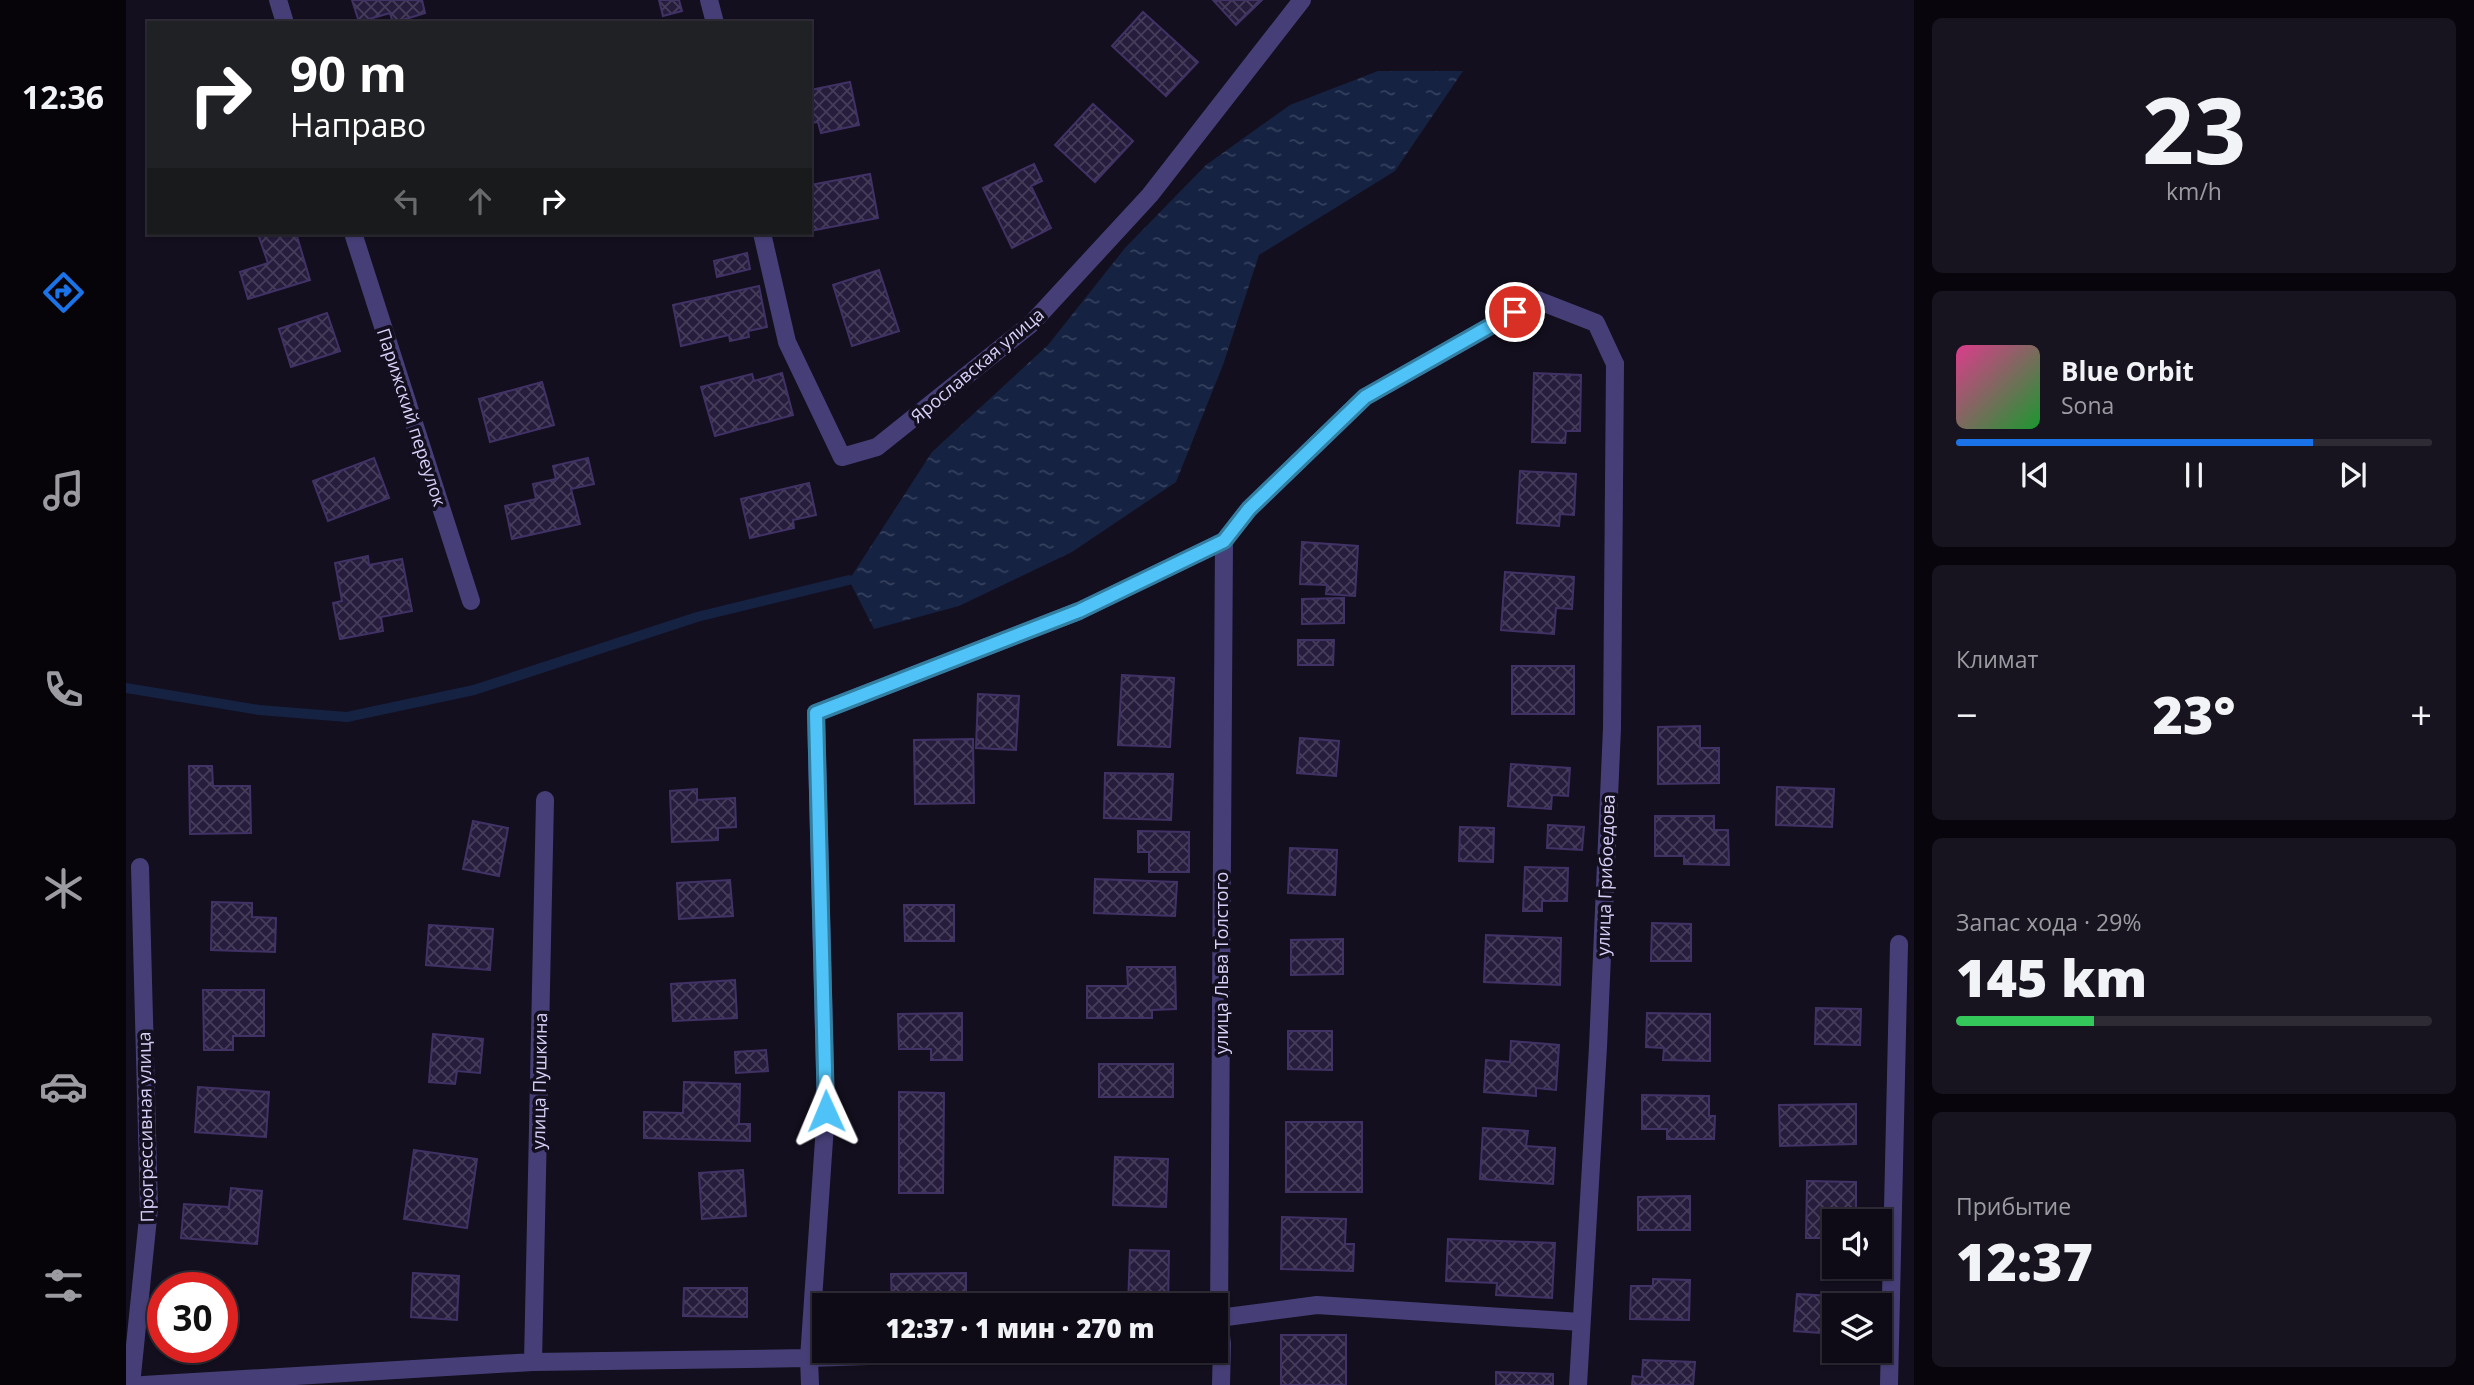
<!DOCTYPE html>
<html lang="ru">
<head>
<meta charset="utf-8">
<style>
  body { margin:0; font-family:"Open Sans",sans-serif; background:#17141f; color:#f1f3f6; height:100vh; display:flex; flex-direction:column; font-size:26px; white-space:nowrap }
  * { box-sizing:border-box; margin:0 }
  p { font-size:23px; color:#9b9ba1 }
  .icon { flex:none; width:38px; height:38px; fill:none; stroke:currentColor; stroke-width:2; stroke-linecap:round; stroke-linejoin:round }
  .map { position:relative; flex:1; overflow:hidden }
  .drawer { display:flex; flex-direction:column; gap:18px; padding:18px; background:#08060c; width:560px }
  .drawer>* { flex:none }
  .hud { position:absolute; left:21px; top:21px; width:665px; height:214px; border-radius:0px; box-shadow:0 2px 5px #0004,0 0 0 2px #2e2b35; background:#202124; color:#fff; overflow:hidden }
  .buttons { position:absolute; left:1696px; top:1209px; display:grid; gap:14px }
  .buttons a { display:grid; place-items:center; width:70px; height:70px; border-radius:0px; background:#0e0b16; box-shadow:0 2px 5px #0004,0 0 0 2px #2e2b35; font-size:35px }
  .speed { position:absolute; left:21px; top:1272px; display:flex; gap:14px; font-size:35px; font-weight:700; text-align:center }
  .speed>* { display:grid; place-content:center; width:91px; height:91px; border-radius:50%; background:#0e0b16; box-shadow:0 2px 5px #0004,0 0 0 2px #2e2b35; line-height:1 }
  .speed .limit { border:10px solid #d22; background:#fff; color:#111 }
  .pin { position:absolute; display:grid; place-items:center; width:60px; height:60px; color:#fff; margin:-30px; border:4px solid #fff; border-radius:50%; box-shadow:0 2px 7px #0007 }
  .me { position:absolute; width:77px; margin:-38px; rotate:359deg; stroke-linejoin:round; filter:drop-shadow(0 0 5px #0008) }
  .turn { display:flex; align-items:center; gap:24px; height:147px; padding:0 28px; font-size:32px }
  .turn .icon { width:91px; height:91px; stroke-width:2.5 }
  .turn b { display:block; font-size:49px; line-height:60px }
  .lanes { display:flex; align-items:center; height:66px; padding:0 28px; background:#0003; justify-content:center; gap:35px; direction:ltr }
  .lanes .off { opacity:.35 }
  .big { font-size:52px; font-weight:800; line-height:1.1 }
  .drawer .card { flex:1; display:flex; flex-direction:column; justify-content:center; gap:10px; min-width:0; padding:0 24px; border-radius:10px; background:#17141f }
  .drawer .dial { align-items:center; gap:0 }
  .dial b { font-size:91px; line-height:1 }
  .song { display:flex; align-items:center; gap:21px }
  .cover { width:84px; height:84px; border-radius:10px; background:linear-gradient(135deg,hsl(330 70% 55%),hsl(130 70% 35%)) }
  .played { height:7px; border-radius:4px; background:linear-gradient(90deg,#1a73e8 75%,#2e2b35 75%) }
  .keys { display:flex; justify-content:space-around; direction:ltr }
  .heat { display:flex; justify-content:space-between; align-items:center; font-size:38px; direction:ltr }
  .charge { height:10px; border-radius:5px; background:linear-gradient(90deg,#34c759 29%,#2e2b35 0) }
  .trip { position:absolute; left:686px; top:1293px; width:416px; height:70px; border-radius:0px; background:#0e0b16; box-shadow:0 2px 5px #0004,0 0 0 2px #2e2b35; font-weight:800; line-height:70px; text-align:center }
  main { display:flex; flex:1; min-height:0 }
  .dock { display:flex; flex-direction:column; width:126px; justify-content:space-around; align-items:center; background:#060409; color:#9b9ba1 }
  .dock .icon { width:49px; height:49px }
  .dock .active { color:#1a73e8 }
  .dock b { font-size:32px; color:#f1f3f6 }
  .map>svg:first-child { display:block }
</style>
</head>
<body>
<main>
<nav class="dock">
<b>12:36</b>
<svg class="icon active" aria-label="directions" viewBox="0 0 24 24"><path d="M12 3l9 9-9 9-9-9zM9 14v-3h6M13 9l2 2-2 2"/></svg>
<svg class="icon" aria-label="music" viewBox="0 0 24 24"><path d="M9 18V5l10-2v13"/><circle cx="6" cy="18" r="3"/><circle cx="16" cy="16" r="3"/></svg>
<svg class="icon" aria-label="phone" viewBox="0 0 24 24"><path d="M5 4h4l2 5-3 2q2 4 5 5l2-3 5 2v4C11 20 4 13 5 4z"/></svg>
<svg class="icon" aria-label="climate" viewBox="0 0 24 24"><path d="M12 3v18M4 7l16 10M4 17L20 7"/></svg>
<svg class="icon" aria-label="car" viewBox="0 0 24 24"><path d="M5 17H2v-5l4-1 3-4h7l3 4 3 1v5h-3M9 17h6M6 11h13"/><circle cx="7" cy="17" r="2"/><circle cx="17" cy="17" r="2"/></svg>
<svg class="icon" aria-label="filters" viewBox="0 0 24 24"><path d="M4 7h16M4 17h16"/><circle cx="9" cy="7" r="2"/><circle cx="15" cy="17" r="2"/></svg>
</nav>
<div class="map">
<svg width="1788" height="1385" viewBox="0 0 1788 1385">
  <defs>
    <pattern id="water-ripples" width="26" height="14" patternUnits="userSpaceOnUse" patternTransform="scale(1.75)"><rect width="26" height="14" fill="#152242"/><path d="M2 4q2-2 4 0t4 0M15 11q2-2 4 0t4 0" fill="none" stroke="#36415e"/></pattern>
    <pattern id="building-cross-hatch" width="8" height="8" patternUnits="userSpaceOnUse" patternTransform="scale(1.75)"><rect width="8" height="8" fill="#261d3d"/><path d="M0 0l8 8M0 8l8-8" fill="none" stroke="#453d5a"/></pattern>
  </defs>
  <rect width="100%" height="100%" fill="#130f1e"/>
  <path fill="url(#water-ripples)" d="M1252 71H1337L1269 171 1133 255 1097 365 1050 482 946 552 833 606 748 629 723 580 806 452 922 345 999 248 1080 165 1164 105Z"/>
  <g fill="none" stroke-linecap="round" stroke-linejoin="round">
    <path stroke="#152242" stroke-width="10" d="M0 688 133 710 221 717 348 690 571 617 723 580"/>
  </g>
  <path fill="url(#building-cross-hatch)" stroke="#413266" stroke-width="2" d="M226 0H296L299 13 267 23 264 13 233 22Z
    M533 0H553L556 11 537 16Z
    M1087 0H1136L1110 25Z
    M1017 12 1072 62 1040 96 986 46Z
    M724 82 733 125 695 133 692 122 684 123V90Z
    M967 104 1007 141 969 182 929 145Z
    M908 164 916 181 905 186 925 228 886 248 857 188Z
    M744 174 752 218 684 231V185Z
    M146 233H170L184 280 122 299 114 272 142 263 133 237Z
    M621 253 624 269 591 277 588 261Z
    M753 270 773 331 726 346 707 285Z
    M633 286 641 327 622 331 623 337 604 341 603 335 555 346 547 305Z
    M201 313 214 351 165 367 153 329Z
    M656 373 667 415 589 436 575 387 626 374 628 381Z
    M1408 373 1455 375 1454 431H1440L1439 443 1406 442Z
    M416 382 428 425 364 442 353 399Z
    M248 458 263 498 202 521 187 481Z
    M462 458 468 484 445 489 454 524 386 539 379 506 410 499 407 484 430 479 427 466Z
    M1394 471 1450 474 1448 515 1434 514 1433 526 1391 523Z
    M683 483 690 515 667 520 668 528 624 538 615 499Z
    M1176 542 1232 546 1229 596 1200 594 1201 585 1174 584Z
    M242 556 243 565 276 559 286 611 255 617 257 631 214 639 207 603 216 601 209 563Z
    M1379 572 1448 577 1446 609 1430 608 1428 634 1375 630Z
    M1218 598V623L1176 624V599Z
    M1172 640H1208L1207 665H1172Z
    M1386 666H1448V714H1386Z
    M996 675 1048 678 1044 747 992 745Z
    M852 694 893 696 890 750 850 748Z
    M1574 726V748H1593V783L1532 784V727Z
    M1174 738 1213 741 1210 776 1171 773Z
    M847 739 848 803 789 804 788 740Z
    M1385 764 1444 768 1442 796 1426 795 1425 809 1382 806Z
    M63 766H86L87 786H124L125 833 64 834Z
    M979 773 1047 774 1045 820 978 818Z
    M1651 787 1708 789 1706 827 1650 825Z
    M571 789V800L609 798 610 827 592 828V840L546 842 544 791Z
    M1529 816H1588V830H1602L1603 865 1558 864V856H1529Z
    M347 821 382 828 373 876 337 869Z
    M1422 825 1458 827 1456 850 1421 848Z
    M1334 827 1368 828 1367 862 1333 861Z
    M1012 831 1063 832V872H1023V852H1012Z
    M1164 848 1211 850 1209 895 1162 893Z
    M1399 867 1442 868 1441 901H1416V911H1397Z
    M969 879 1051 882 1049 916 968 913Z
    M604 880 607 916 553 919 551 883Z
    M86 902 126 903V917L150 918 149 952 85 950Z
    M778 905H828V941H779Z
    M1526 923 1565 924V961H1525Z
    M303 925 367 929 364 970 300 965Z
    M1360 935 1435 938 1434 985 1358 982Z
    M1217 939V974L1165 975V940Z
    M1001 967H1049L1050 1009 1026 1010V1018H961V986H1002Z
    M609 980 611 1018 547 1021 545 984Z
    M77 990H138V1036H107V1050H78Z
    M1690 1008 1735 1009 1734 1045 1689 1044Z
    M836 1013V1060H805V1049H773L772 1014Z
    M1521 1013 1584 1014V1061L1537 1060 1538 1048 1520 1047Z
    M1162 1031H1206V1070L1162 1069Z
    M307 1034 357 1039 354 1073 331 1071 329 1084 303 1082Z
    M1385 1041 1433 1045 1430 1090 1410 1088V1096L1358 1092 1360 1060 1384 1062Z
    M640 1050 642 1071 610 1073 609 1052Z
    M973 1064H1047V1097H973Z
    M558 1082 614 1084 613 1124H624V1141L518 1138V1112L557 1113Z
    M72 1087 143 1092 140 1137 69 1132Z
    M773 1092 818 1093 817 1193H773Z
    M1516 1095 1583 1096V1116H1589L1588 1139H1541V1129H1516Z
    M1730 1104V1144L1654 1146 1653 1105Z
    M1160 1122H1236V1192H1160Z
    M1357 1128 1402 1131 1400 1146 1429 1148 1427 1184 1354 1179Z
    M288 1150 351 1159 341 1228 278 1219Z
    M989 1157 1042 1159 1040 1207 987 1205Z
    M617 1170 620 1216 576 1219 573 1173Z
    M1681 1181 1730 1182V1222H1708V1238H1680Z
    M105 1188 136 1191 131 1244 55 1238 58 1204 103 1207Z
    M1564 1196V1230H1512V1197Z
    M1156 1217 1220 1219 1219 1244H1228L1227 1271 1155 1269Z
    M1322 1239 1429 1243 1426 1298 1370 1295 1371 1283 1320 1281Z
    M1004 1250 1043 1251 1042 1306H1002Z
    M1711 1267H1748V1272H1711Z
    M287 1273 333 1276 331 1320 285 1317Z
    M840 1273V1306H766L765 1274Z
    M1527 1279 1564 1280 1563 1320 1504 1319 1505 1286H1527Z
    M558 1288H621V1317L557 1316Z
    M1671 1294 1724 1297V1306H1708V1334L1668 1331Z
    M1155 1335H1220V1385H1155Z
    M1517 1360 1569 1362 1567 1385H1506L1507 1376 1516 1377Z
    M1370 1372 1427 1374V1385H1370Z"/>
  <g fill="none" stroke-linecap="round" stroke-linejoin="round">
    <path stroke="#463f77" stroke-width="18" d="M690 713 953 611 1098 541 1123 509 1239 397 1411 300 1470 323 1489 364
      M1093 1318 1191 1305 1455 1322"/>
    <path stroke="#463f77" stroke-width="18" d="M152 0 159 23
      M583 0 589 23
      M227 233 345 601
      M636 233 661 342 716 457 751 447 905 324 1024 195 1176 0
      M407 1362 419 800
      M5 1385 23 1208 14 867
      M17 1385 407 1362 683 1358 891 1351
      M684 1385 683 1358 700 1111 690 713
      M1095 1385 1096 1344 1093 1318 1098 541
      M1452 1385 1472 1047 1486 728 1489 364
      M1763 1385 1773 944"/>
  </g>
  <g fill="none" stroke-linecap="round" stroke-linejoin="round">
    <g stroke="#337fa1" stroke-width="18">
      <path id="route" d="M700 1111 690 713 953 611 1098 541 1123 509 1239 397 1389 312"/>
    </g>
    <use href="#route" stroke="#4fc3f7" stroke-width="12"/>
  </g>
  <g text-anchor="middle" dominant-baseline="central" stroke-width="7" stroke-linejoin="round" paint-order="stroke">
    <g font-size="18" fill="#d9d1f9" stroke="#130f1e">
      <text transform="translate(851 365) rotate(-40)">Ярославская улица</text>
      <text transform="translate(286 417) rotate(72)">Парижский переулок</text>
      <text transform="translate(1479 875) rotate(-88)">улица Грибоедова</text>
      <text transform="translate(1095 963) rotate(-90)">улица Льва Толстого</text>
      <text transform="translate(413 1081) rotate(-89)">улица Пушкина</text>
      <text transform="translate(19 1127) rotate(-91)">Прогрессивная улица</text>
    </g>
  </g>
</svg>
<div class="buttons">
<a><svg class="icon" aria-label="sound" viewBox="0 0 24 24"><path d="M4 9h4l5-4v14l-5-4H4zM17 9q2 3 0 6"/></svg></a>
<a><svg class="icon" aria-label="layers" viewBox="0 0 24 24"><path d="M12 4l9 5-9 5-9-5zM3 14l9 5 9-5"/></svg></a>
</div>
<div class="speed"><div class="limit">30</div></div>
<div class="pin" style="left:1389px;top:312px;background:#d93025"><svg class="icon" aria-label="arrive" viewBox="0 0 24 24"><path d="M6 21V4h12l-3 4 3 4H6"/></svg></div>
<svg class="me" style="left:700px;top:1111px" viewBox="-20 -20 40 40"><path d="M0-17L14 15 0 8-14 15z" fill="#4fc3f7" stroke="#fff" stroke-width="4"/></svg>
<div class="trip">12:37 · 1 мин · 270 m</div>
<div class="hud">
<div class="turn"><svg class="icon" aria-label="right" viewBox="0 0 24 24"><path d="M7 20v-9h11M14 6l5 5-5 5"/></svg><div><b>90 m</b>Направо</div></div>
<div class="lanes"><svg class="icon off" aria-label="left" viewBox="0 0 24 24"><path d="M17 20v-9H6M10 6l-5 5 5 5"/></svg><svg class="icon off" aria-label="ahead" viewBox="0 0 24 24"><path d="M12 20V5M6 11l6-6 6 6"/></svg><svg class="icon" aria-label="right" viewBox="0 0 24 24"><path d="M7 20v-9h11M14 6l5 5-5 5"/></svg></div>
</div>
</div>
<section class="drawer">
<div class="card dial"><b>23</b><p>km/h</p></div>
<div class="card">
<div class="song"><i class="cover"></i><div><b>Blue Orbit</b><p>Sona</p></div></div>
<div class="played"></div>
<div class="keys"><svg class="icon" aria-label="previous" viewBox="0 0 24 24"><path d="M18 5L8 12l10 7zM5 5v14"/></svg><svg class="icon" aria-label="pause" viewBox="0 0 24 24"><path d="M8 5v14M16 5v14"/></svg><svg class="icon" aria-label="next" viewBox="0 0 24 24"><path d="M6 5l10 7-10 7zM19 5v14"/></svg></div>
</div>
<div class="card"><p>Климат</p>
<div class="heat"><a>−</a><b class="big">23°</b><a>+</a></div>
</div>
<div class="card"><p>Запас хода · 29%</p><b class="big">145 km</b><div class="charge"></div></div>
<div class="card"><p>Прибытие</p><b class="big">12:37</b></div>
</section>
</main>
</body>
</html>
